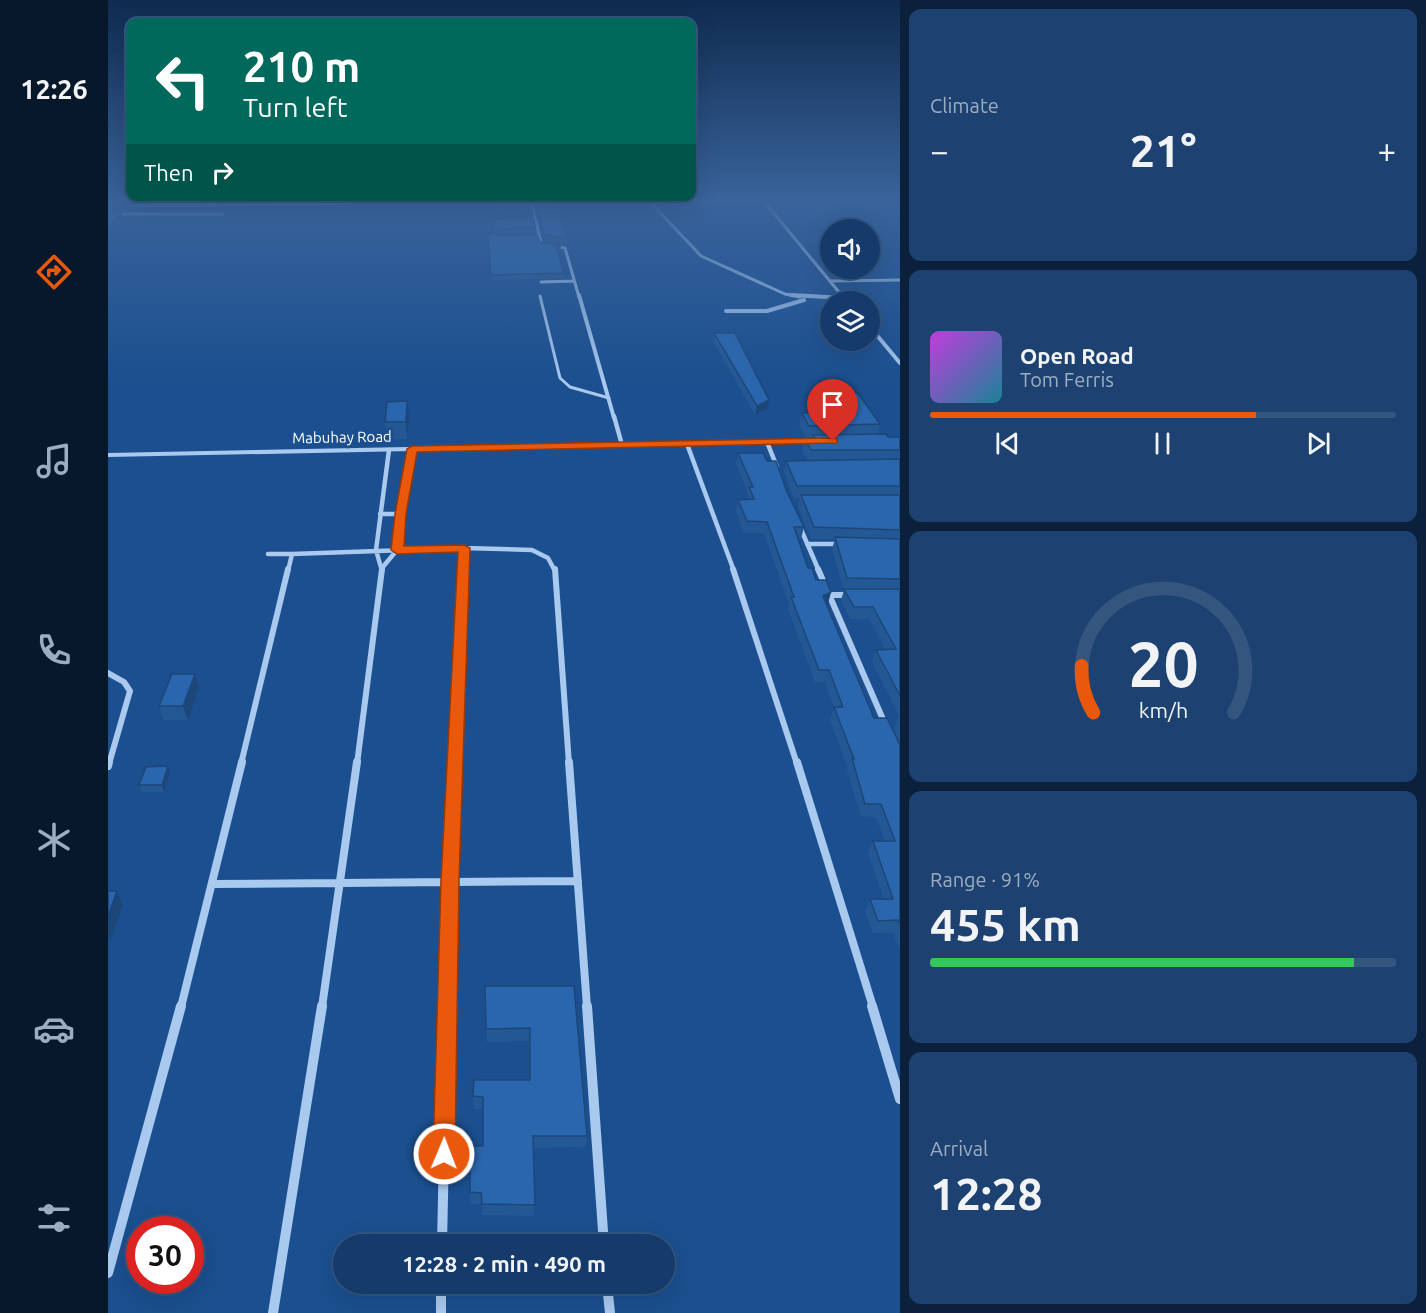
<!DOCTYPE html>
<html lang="en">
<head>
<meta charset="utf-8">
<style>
  body { margin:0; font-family:Ubuntu,sans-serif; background:#1d4271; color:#f1f3f6; height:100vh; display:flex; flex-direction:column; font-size:22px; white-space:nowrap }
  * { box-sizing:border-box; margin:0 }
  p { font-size:20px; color:#9dadc1 }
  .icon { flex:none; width:33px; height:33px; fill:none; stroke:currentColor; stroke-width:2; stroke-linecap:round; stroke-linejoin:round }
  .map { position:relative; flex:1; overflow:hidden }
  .sheet { display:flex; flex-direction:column; gap:9px; padding:9px; background:#0b203b; width:526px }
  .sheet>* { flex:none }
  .top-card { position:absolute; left:18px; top:18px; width:570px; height:183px; border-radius:12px; box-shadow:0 6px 24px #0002,0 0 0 2px #33557e; background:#00695c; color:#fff; overflow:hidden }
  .controls { position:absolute; left:712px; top:219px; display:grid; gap:12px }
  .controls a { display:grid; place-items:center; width:60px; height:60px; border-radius:50%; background:#143b6b; box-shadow:0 6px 24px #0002,0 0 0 2px #33557e; font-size:30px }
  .speed { position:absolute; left:18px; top:1216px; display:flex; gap:12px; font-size:30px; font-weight:700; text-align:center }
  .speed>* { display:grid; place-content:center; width:78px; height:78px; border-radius:50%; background:#143b6b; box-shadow:0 6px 24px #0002,0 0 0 2px #33557e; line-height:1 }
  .speed .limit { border:9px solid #d22; background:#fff; color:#111 }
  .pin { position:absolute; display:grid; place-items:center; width:51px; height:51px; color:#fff; margin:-62px -26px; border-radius:50% 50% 50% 0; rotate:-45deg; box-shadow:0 0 6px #0007 }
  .pin .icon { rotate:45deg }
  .me { position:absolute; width:66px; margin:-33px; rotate:1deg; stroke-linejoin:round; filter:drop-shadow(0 0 4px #0008) }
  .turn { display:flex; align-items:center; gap:21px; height:126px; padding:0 18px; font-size:27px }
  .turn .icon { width:78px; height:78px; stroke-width:2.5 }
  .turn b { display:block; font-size:42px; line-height:51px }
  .then { display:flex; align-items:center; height:57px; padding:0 18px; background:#0003; gap:12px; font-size:22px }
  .big { font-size:45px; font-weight:700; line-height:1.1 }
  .sheet .tile { flex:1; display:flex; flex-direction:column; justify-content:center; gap:9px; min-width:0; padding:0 21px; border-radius:12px; background:#1d4271 }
  .sheet .dial { align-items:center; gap:0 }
  .dial svg { height:156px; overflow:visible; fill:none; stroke:#33557e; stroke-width:7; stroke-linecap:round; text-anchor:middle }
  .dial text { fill:#f1f3f6; stroke:none }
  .song { display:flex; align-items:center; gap:18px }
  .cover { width:72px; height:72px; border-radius:9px; background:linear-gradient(135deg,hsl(290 70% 55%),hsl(190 70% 35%)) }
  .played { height:6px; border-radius:3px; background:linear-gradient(90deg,#ea580c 70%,#33557e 70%) }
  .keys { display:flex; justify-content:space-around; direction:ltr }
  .heat { display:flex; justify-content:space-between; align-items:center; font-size:33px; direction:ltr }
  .charge { height:9px; border-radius:4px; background:linear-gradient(90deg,#34c759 91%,#33557e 0) }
  .trip { position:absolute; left:225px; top:1234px; width:342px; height:60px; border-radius:30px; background:#143b6b; box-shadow:0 6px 24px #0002,0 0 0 2px #33557e; font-weight:700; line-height:60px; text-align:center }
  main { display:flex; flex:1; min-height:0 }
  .tabs { display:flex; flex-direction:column; width:108px; justify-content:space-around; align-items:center; background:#08182b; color:#9dadc1 }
  .tabs .icon { width:42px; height:42px }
  .tabs .selected { color:#ea580c }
  .tabs b { font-size:27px; color:#f1f3f6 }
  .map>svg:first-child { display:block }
</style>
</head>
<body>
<main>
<nav class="tabs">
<b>12:26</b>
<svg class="icon selected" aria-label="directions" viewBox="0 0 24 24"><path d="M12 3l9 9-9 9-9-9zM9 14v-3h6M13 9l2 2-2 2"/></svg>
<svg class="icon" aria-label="music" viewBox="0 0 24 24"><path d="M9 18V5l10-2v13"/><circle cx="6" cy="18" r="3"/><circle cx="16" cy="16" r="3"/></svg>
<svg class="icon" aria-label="phone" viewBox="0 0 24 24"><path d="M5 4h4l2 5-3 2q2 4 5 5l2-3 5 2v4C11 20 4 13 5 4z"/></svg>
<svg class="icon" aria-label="climate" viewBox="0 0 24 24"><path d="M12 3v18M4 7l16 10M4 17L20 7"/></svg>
<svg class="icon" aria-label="car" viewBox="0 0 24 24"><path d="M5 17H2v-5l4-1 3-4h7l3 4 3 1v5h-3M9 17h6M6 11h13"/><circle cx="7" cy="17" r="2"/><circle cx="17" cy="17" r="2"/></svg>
<svg class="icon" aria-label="filters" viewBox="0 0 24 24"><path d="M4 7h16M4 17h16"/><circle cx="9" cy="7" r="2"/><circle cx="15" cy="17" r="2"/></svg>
</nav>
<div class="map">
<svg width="792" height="1313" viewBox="0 0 792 1313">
  <rect width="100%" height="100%" fill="#1b4f8f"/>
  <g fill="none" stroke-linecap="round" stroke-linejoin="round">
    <path stroke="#a9c9ee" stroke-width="2" stroke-dasharray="1.5 2" stroke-linecap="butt" d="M789 200 792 201"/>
    <path stroke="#a9c9ee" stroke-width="3" d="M432 296 452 378 462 387 501 398"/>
    <path stroke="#a9c9ee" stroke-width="3" d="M423 200 433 243 457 248 471 297
      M655 200 735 297
      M656 201H560L546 202 545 205 593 256 677 294 692 297
      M0 206 231 204 253 200
      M0 214H115
      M723 281 792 280
      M433 282 466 281"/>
    <path stroke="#a9c9ee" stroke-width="4" d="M471 295 506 418
      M683 295 737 298
      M734 295 740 302
      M618 311H659L696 300
      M762 327 792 363"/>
    <path stroke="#a9c9ee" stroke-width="4.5" d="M506 416 514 445
      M659 442 669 467
      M579 444 626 571
      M272 514H292
      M692 527 711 571
      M699 544H731
      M160 554H184L180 571
      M184 554 356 548 424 550 440 558 447 571
      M274 568 289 550 292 514 304 449
      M274 571 268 550 281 450
      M355 571 356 548"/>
    <path stroke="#a9c9ee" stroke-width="6" d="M447 569 461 764
      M625 569 689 764
      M710 569 777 724
      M722 595H743
      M0 673 16 682 22 691 1 764
      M133 764 180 569
      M249 764 274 569
      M347 764 355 569"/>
    <path stroke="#a9c9ee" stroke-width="8" d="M461 762 479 1007
      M689 762 765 1007
      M0 766 1 762
      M105 884 470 881
      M73 1007 134 762
      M214 1007 249 762
      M339 1007 347 762"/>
    <path stroke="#a9c9ee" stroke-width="10" d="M479 1006 496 1245
      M764 1006 792 1099
      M334 1245 339 1006
      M0 1273 73 1006
      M333 1284V1313
      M499 1284 502 1313
      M165 1313 214 1006"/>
    <path fill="#a9c9ee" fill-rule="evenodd" d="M710 439 714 441 713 443 0 457V453Z"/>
  </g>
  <path fill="#245895" d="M0 200H30L28 202 0 204Z
    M427 200H445L447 208 459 239V245L436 240Z
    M384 207 423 210V215L384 217Z
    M0 213H13L15 218 6 227H0Z
    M385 219 427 228V232L391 233 390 235 391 236 432 242 453 246 452 251H450L456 273V278L383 280 380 234H386Z
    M606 333 659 409 647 415 605 341Z
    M724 393 772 424 770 434 780 437H792V717L764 662 768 650 777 649 761 619H742L733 600 736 590 724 549 727 539H703L690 507 692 498H686L676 472 678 461 700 460 694 450 697 439H704V437L698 438 691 425 694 413 727 412 721 404Z
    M301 418 299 439 279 440 277 422Z
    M630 453 659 461 679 492 696 527 693 539H690L700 568 708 580 723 592 719 605 766 718 792 745V951L785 933H765L757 912 762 899H776L760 853 765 841H777L768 817 753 816 739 771 740 768 722 720 726 707 717 682H707L680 609 681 604 656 533H636L628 511 630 500 640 499V493L628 464Z
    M87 674 91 687 80 720H56L51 706Z
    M790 717H792V743L786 730Z
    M62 773 56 792H34L31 785Z
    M377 986H466L479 1136 477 1147 426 1148V1216L374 1215V1204H363L362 1192 375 1146V1109H366L365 1096 421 1080V1041L379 1042Z"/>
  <path fill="#1d4779" d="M20 205 21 210 0 211V207Z
    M13 213 15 218 6 227 5 223Z
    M661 400 659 409 647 415 649 406Z
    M299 401 301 418 299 439 298 422Z
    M723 592 720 604 712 608 715 596Z
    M87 674 91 687 80 720 75 706Z
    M60 766 62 773 56 792 54 785Z
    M9 891 15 905 2 941 0 936V916Z"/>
  <path fill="#2a66ad" stroke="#1d4779" stroke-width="1.5" d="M386 200H421L423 210 384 211V207H386Z
    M428 200H445L447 208H450L459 239 436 234Z
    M0 205H20L0 207Z
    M0 213H13L5 223H0Z
    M425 218 427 228 391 229 388 234 391 236 429 235 432 242 453 246H448L456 273 383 275 380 234H387L385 219Z
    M606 333H627L661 400 649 406Z
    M749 392 772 424 701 426 694 413 738 412 724 393Z
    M299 401 298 422H277L279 402Z
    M778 434 780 437H792V450H703L697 439H707L705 435Z
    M630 453H655L659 461H668L679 492 696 527H686L700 568H704L708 580H718L723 592 715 596 766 718H779L792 745V923L790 920 770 921 762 899H785L765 841H787L773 804H757L744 758 746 759 726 707H735L721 670H711L683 597H686L659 522 639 521 630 500 646 499 641 487H645Z
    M792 459V486H689L678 461Z
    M693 495H792V530L706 527Z
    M727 537 792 539V579L739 578Z
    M736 589H792V696L768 650 788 649 765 607H746Z
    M64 674H87L75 706H51Z
    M60 766 54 785H31L38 767Z
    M0 891H9L0 916Z
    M377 986H466L479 1136H425L427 1205 374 1204 373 1193 362 1192V1146H375V1097L365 1096 366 1080H422V1028L378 1029Z"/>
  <linearGradient id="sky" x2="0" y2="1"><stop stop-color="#0f2b4f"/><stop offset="0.52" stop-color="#39639b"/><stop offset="1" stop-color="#39639b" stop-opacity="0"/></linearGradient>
  <rect width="792" height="383" fill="url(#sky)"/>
  <path fill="#ea580c" stroke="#983908" stroke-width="1.5" d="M725 438 729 439V443L309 452 298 514 296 546 356 545 362 548 351 881 347 1154 344 1162 336 1165 329 1162 325 1154 333 881 350 552 289 554 283 550 287 514 299 449 304 446Z"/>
  <g text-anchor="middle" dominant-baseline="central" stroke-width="6" stroke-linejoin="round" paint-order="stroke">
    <g font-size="15" fill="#fff" stroke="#1b4f8f">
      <text transform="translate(234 437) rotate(-1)">Mabuhay Road</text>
    </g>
  </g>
</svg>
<div class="controls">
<a><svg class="icon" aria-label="sound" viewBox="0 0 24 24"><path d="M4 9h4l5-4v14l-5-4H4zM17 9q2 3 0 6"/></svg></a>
<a><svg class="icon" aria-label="layers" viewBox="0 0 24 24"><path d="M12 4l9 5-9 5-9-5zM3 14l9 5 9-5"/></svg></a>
</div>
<div class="speed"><div class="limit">30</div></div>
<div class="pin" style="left:725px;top:441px;background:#d93025"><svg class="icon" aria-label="arrive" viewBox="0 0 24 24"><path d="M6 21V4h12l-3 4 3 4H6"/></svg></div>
<svg class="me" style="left:336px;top:1154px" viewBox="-20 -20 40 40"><circle r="17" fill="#ea580c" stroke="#fff" stroke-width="3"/><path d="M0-11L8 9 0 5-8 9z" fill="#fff"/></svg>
<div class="trip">12:28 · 2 min · 490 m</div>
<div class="top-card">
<div class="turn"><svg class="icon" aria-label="left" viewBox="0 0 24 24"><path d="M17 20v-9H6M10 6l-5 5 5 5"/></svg><div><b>210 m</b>Turn left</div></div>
<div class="then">Then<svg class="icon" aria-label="right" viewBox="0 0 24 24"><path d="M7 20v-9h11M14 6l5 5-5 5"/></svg></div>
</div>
</div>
<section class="sheet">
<div class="tile"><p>Climate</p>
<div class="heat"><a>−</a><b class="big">21°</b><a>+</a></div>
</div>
<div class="tile">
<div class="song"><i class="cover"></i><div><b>Open Road</b><p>Tom Ferris</p></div></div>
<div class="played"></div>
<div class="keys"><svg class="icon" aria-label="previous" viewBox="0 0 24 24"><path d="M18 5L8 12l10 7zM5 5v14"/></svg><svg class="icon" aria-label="pause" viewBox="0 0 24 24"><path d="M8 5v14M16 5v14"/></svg><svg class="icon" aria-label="next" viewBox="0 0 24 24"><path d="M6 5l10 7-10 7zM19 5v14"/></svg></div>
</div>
<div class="tile dial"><svg viewBox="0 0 100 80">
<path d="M14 69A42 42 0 1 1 86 69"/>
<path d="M14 69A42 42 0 0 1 8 45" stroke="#ea580c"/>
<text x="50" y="56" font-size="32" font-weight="700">20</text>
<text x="50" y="72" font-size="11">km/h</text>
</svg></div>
<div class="tile"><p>Range · 91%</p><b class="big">455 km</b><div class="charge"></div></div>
<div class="tile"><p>Arrival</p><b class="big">12:28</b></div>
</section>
</main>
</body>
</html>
